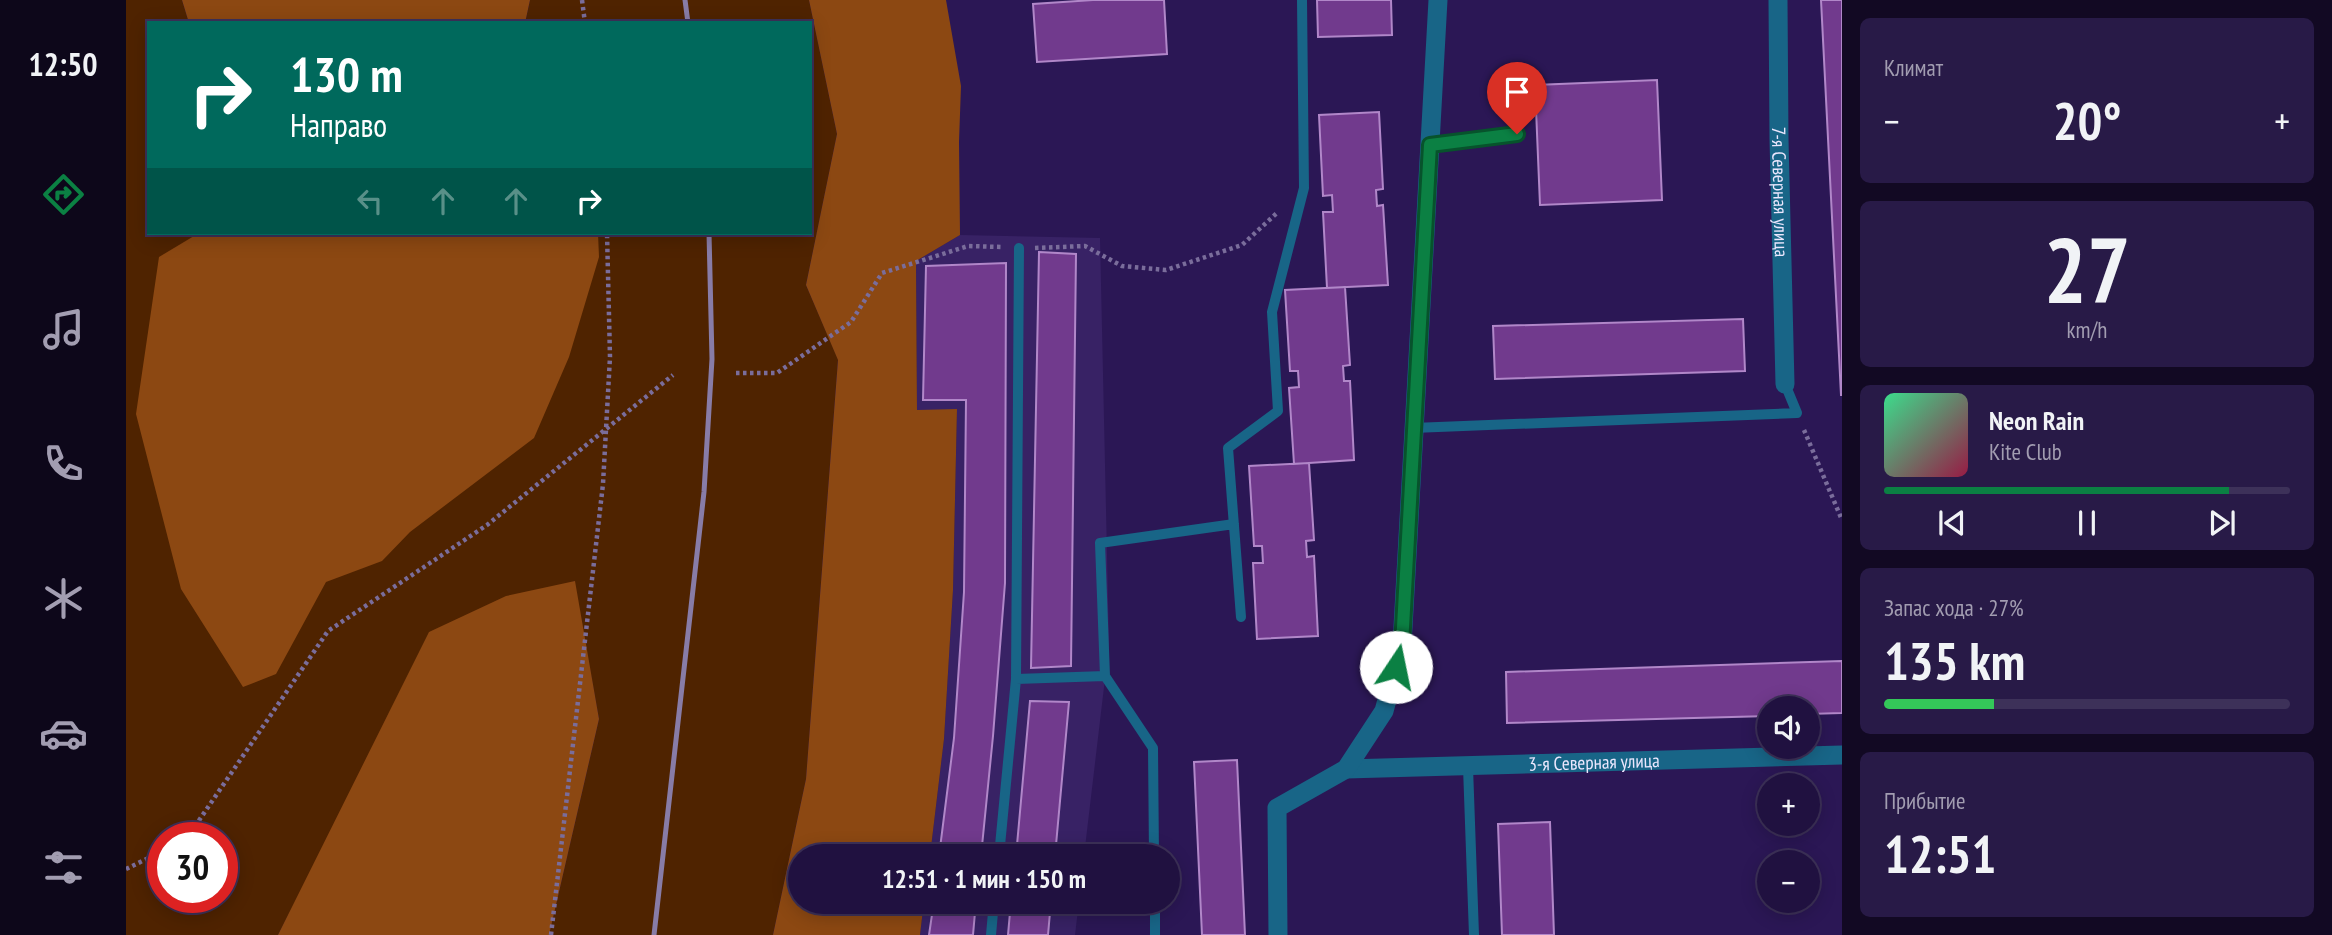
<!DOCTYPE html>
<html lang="ru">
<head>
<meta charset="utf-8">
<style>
  body { margin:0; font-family:"PT Sans Narrow",sans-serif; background:#281a47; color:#f1f3f6; height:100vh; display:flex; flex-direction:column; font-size:26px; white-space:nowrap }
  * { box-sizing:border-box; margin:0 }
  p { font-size:23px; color:#a29db1 }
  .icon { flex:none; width:38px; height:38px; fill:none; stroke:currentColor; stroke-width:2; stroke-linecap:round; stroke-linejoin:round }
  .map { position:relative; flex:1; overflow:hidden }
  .details { display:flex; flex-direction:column; gap:18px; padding:18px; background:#120923; width:490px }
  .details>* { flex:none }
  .guide { position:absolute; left:21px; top:21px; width:665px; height:214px; border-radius:0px; box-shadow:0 4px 18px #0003,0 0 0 2px #3d3159; background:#00695c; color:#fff; overflow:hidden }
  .buttons { position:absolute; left:1631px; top:696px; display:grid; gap:14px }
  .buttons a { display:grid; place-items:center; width:63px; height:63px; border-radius:50%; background:#201140; box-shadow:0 4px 18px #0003,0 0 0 2px #3d3159; font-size:35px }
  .speed { position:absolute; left:21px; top:822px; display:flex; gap:14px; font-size:35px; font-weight:700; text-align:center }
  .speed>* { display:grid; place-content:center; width:91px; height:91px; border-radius:50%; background:#201140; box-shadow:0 4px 18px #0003,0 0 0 2px #3d3159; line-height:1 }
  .speed .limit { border:10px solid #d22; background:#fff; color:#111 }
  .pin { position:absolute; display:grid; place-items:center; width:60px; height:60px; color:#fff; margin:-72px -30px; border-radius:50% 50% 50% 0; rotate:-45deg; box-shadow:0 0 7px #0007 }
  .pin .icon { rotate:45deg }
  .me { position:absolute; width:77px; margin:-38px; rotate:11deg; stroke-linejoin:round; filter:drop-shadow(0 0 5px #0008) }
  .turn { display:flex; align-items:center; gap:24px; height:147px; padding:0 28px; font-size:32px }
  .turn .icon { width:91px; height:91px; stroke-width:2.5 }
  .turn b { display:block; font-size:49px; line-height:60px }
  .lanes { display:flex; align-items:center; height:66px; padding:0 28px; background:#0003; justify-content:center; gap:35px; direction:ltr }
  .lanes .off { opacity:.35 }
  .big { font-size:52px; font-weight:800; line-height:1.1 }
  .details .tile { flex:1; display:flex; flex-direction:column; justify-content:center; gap:10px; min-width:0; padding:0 24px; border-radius:10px; background:#281a47 }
  .details .dial { align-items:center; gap:0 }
  .dial b { font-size:91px; line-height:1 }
  .song { display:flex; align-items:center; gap:21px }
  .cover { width:84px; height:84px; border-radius:10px; background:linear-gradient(135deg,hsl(150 70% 55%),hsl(340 70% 35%)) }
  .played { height:7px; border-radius:4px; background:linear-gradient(90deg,#0b8043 85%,#3d3159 85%) }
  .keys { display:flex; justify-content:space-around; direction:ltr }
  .heat { display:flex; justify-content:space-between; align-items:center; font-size:38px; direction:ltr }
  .charge { height:10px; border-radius:5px; background:linear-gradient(90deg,#34c759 27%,#3d3159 0) }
  .trip { position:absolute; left:662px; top:844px; width:392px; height:70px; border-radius:35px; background:#201140; box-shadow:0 4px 18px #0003,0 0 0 2px #3d3159; font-weight:800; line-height:70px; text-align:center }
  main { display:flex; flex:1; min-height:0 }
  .dock { display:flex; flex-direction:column; width:126px; justify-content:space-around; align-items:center; background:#0d071a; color:#a29db1 }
  .dock .icon { width:49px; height:49px }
  .dock .current { color:#0b8043 }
  .dock b { font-size:32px; color:#f1f3f6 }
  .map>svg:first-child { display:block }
</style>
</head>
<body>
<main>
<nav class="dock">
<b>12:50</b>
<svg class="icon current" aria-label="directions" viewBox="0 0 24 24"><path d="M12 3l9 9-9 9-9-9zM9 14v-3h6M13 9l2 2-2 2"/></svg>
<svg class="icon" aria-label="music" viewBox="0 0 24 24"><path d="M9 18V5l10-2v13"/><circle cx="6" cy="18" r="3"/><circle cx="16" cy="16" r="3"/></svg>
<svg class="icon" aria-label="phone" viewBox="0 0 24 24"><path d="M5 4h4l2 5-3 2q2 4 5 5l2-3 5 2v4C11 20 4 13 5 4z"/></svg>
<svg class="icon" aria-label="climate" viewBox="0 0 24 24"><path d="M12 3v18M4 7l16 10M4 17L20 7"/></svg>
<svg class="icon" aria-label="car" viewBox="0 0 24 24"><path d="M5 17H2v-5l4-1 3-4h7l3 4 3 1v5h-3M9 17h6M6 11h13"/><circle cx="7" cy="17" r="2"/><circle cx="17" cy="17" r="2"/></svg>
<svg class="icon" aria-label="filters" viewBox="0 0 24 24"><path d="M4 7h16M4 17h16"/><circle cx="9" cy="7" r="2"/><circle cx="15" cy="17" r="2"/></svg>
</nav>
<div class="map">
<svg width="1716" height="935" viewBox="0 0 1716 935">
  <rect width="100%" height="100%" fill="#2b1755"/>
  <path fill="#382265" d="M834 235 974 238 983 645 958 856H804L818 739 827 590 831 410 791 411 790 261Z
    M798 901H953L949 935H794Z"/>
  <path fill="#4f2300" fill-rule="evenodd" d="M0 0H56L63 23H23V233H684V23H399L404 0H683L711 134 680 285 712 359 680 779 647 935H423L473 719 448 581 201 841 152 935H0ZM37 838H96V898H37Z"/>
  <path fill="#8c4812" d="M56 0H404L399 23H63Z
    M683 0H820L835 86 833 142 834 235 790 261 791 410 831 409 827 590 818 739 804 856H674V901H798L794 935H647L680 779 712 360 680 285 711 134Z
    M73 233H472L473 257 443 357 408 438 284 532 256 561 200 582 150 674 117 687 55 589 10 414 33 257Z
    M449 581 473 719 423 935H152L303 632 380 596Z"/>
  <path fill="#713a8d" stroke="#b187c9" stroke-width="2" d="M967 0H1038L1041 54 911 62 907 4Z
    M1191 0H1265L1266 35 1192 37Z
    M1695 0H1716V395H1715Z
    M1531 80 1536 200 1414 205 1409 85Z
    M1253 112 1257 189 1250 190 1251 206 1257 205 1262 285 1201 288 1197 212H1207L1206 195 1197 196 1193 115Z
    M913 252 950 254 945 666 905 668Z
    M880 263 879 583 867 736 855 856H813L828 738 838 592 840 400H797L800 266Z
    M1219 287 1224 365 1217 366 1218 381H1224L1228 460 1168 464 1163 388 1173 387 1172 371H1164L1159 290Z
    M1617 319 1619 371 1369 379 1367 326Z
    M1183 463 1188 540 1180 541 1181 557 1188 556 1192 636 1131 639 1127 563H1137L1136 546H1128L1123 466Z
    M1716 661V713L1682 714V709H1643V716L1381 723 1380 672Z
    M904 701 943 702 929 856H890Z
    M1111 760 1119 935H1076L1068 762Z
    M1424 822 1428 935H1376L1372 824Z
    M808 901H850L847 935H803Z
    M885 901H925L922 935H882Z"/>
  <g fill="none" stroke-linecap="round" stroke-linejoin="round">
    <path stroke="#7a6d9b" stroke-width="4.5" stroke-dasharray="3.5 3.5" stroke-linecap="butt" d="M456 0 459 23
      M909 248 959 246 996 266 1040 270 1116 245 1152 212
      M610 373H651L725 322 756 273 842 246 876 247
      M1678 430 1716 520
      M61 838 202 631 361 525 547 375
      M0 869 37 851
      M425 935 477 484 484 357 481 233"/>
    <path stroke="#186587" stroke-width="10" d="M1304 145 1391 134
      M1287 428 1671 413 1659 384
      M1115 617 1102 448 1152 411 1146 312 1178 188 1176 0
      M979 676 974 543 1108 524
      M890 679 979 676 1027 748 1028 856
      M1342 767 1348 935
      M873 856 890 679 893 248
      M1029 901V935
      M865 935 868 901"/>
    <g stroke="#186587" stroke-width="19">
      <path id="s1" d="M1652 0 1653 139 1659 384"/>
      <path id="s2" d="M1220 769 1716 755"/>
      <path d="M1152 935 1151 808 1220 769 1258 711 1276 645 1312 0"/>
    </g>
    <path stroke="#887ca7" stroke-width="5" d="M559 0 562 23
      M528 935 578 492 586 359 583 233"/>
  </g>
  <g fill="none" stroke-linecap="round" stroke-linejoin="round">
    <g stroke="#07532c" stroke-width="18">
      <path id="route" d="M1270 667 1276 645 1304 145 1391 134"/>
    </g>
    <use href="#route" stroke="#0b8043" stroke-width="12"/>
  </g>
  <g text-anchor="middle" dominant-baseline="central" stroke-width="7" stroke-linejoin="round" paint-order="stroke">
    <g font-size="19" fill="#ebe7fe" stroke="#220b49">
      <text stroke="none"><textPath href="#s1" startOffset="192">7-я Северная улица</textPath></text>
      <text stroke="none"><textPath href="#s2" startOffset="248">3-я Северная улица</textPath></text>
    </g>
  </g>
</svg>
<div class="buttons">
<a><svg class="icon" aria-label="sound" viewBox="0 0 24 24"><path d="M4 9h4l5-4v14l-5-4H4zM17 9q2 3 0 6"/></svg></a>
<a>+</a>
<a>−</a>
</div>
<div class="speed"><div class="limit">30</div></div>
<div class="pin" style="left:1391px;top:134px;background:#d93025"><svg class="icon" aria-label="arrive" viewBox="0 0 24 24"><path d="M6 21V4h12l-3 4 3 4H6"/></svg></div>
<svg class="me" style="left:1270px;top:667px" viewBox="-20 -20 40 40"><circle r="19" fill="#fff"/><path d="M0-13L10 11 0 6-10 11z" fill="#0b8043"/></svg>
<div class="trip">12:51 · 1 мин · 150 m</div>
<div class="guide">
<div class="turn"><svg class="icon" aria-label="right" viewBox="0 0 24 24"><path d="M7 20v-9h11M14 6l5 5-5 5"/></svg><div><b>130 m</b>Направо</div></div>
<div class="lanes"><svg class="icon off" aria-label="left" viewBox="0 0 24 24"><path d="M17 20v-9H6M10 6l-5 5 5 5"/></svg><svg class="icon off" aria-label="ahead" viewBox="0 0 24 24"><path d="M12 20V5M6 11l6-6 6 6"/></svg><svg class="icon off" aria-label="ahead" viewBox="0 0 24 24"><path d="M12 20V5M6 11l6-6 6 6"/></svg><svg class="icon" aria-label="right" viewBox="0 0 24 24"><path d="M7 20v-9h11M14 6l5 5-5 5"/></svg></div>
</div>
</div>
<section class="details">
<div class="tile"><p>Климат</p>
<div class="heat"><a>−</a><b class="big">20°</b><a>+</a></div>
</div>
<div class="tile dial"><b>27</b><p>km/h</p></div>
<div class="tile">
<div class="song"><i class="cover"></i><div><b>Neon Rain</b><p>Kite Club</p></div></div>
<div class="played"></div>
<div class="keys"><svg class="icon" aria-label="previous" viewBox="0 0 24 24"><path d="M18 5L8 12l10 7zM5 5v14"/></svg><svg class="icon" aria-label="pause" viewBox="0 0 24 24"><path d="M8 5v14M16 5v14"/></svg><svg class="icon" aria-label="next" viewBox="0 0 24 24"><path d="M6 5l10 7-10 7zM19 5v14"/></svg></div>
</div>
<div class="tile"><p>Запас хода · 27%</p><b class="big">135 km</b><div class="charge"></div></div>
<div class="tile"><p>Прибытие</p><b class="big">12:51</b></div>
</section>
</main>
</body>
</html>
